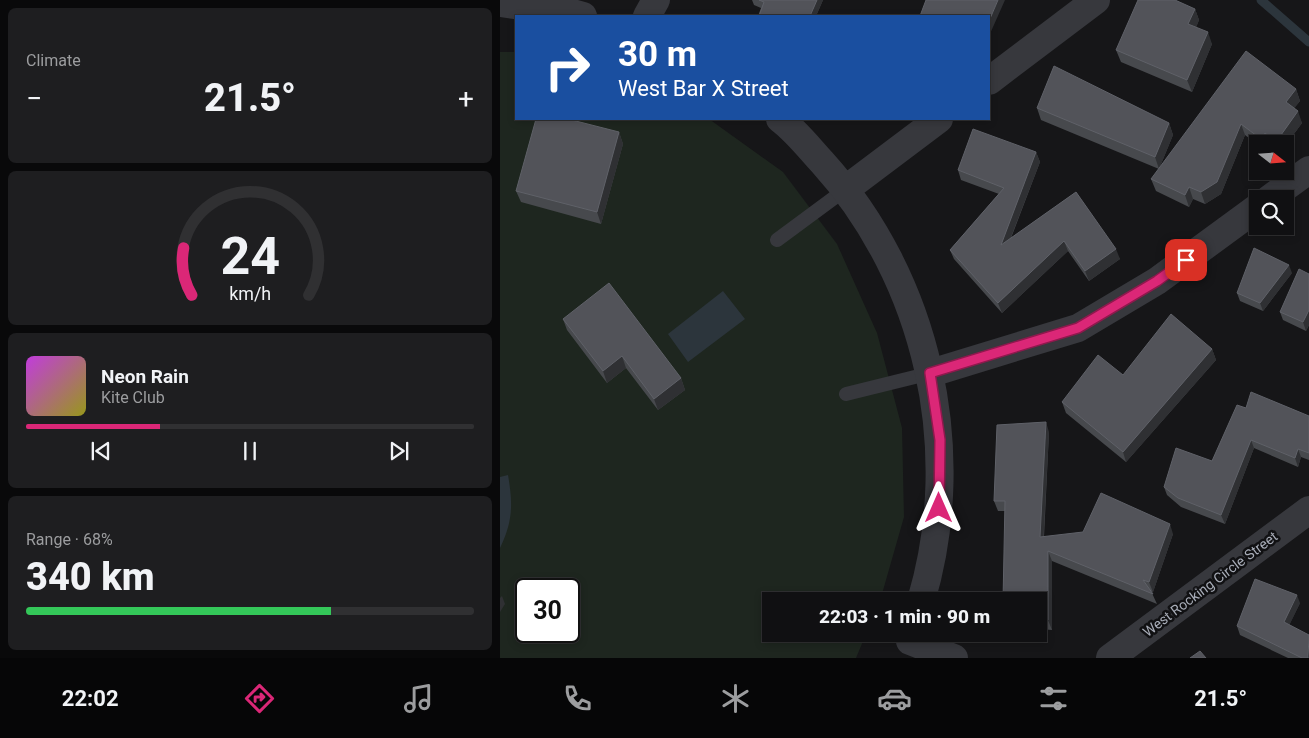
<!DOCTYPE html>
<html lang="en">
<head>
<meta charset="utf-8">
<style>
  body { margin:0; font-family:Roboto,sans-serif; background:#1e1e20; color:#f1f3f6; height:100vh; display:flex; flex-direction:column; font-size:19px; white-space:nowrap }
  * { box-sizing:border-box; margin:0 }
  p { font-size:16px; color:#9c9d9f }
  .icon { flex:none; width:28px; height:28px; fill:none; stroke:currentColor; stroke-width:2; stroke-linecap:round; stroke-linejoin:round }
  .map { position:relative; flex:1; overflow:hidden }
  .sheet { display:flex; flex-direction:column; gap:8px; padding:8px; background:#09090a; width:500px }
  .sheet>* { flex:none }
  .hud { position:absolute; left:15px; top:15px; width:475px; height:105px; border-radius:0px; box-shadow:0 2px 8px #0003,0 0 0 1px #303032; background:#1a4fa0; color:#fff; overflow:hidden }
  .needle { width:32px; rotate:107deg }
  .buttons { position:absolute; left:749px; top:135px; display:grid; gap:10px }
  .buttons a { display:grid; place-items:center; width:45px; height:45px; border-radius:0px; background:#101012; box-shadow:0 2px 8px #0003,0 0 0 1px #303032; font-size:25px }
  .speed { position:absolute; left:15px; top:578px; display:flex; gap:10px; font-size:25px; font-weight:700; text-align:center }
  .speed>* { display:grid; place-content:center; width:65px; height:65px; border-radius:50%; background:#101012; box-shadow:0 2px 8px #0003,0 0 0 1px #303032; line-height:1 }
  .speed .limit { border:2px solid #111; border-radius:8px; background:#fff; color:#111 }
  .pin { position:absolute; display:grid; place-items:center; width:42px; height:42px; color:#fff; margin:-21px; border-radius:10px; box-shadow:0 2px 8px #0006 }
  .me { position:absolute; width:55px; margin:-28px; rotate:0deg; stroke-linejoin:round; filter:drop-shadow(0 0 4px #0008) }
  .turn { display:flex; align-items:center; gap:18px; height:105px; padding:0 20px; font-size:22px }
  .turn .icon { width:65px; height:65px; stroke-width:2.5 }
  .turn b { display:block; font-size:35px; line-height:42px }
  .big { font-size:38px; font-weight:800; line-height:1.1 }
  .sheet .widget { flex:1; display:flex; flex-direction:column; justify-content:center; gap:8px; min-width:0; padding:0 18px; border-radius:8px; background:#1e1e20 }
  .sheet .dial { align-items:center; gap:0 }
  .dial svg { height:130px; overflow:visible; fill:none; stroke:#303032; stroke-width:7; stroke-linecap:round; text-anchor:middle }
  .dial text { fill:#f1f3f6; stroke:none }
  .song { display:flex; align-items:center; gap:15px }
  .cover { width:60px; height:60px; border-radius:8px; background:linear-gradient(135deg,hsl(290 70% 55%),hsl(60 70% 35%)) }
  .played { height:5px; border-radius:2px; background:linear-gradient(90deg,#db2777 30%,#303032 30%) }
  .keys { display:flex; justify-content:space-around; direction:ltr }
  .heat { display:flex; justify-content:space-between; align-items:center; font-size:28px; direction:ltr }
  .charge { height:8px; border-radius:4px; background:linear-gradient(90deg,#34c759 68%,#303032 0) }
  .trip { position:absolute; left:262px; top:592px; width:285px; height:50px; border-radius:0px; background:#101012; box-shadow:0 2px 8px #0003,0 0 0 1px #303032; font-weight:800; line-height:50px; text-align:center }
  .tabs { display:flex; height:80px; justify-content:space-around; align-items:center; background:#060607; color:#9c9d9f }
  .tabs .icon { width:35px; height:35px }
  .tabs .current { color:#db2777 }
  .tabs b { font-size:22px; color:#f1f3f6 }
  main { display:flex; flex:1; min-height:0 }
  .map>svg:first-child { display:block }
</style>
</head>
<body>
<main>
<section class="sheet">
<div class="widget"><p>Climate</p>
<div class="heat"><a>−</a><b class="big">21.5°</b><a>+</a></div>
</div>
<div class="widget dial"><svg viewBox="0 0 100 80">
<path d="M14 69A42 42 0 1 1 86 69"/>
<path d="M14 69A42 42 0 0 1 9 40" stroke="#db2777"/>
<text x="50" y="56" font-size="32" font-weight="700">24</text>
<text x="50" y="72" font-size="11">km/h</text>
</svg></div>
<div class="widget">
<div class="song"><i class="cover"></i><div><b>Neon Rain</b><p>Kite Club</p></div></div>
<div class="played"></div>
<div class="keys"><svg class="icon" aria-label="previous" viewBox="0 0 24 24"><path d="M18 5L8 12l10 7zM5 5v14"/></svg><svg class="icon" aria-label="pause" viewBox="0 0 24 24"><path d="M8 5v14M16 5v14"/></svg><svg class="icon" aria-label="next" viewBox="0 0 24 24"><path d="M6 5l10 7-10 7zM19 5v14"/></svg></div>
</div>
<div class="widget"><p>Range · 68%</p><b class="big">340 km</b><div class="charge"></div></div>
</section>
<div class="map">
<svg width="809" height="658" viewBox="0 0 809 658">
  <rect width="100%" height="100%" fill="#161618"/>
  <path fill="#1e261f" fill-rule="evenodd" d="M0 52H16V119H209L283 172 337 244 377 333 402 428 404 517 380 601H271V634H366L356 658H0ZM26 589H69V631H26Z"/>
  <path fill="#2c353c" d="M223 291 245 319 188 362 168 334Z
    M8 475C13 504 13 521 0 548V477Z"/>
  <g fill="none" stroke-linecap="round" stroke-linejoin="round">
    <path stroke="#2c353c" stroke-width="9" d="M761 0 809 42"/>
    <path stroke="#37383d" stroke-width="14" d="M277 240 346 189
      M346 394 431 373"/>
    <path stroke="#37383d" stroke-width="28" d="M0 3 69 12 83 16
      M147 16 156 0
      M489 81 596 0
      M280 119C296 131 309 148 322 162 428 279 466 450 421 601
      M346 189 439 119
      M769 199 809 170
      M431 373 578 328 657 281 758 207
      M410 641 454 658
      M610 658 809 510"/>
  </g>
  <path fill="#47494d" d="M252 0H323L316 16H258L261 8 254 5Z
    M695 9 699 20 696 27 712 44 692 92 621 62 616 50Z
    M796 89 800 101 794 108 802 123 785 146V144H758V145L745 135 721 194 705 204 693 199 689 207 656 191 651 179Z
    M537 108 669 123 673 135 659 169 541 120Z
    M119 132 123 144 101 224 21 202 16 191Z
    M536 152 540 162 511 238 576 192 620 259 589 281 568 251 502 313 454 259 450 250 499 194 461 180 458 170Z
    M792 273 763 311 740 301 737 293Z
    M809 274V325L806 331 783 320 780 312Z
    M63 319 181 378 185 390 158 410 126 368 107 383 67 330Z
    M712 349 716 360 626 462 566 413 562 402 623 375Z
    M746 408 809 416V460L801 457 798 467 754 448 725 524 681 507 667 495 664 487 712 461Z
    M549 432 544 537 673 534 653 592 651 591 657 604 552 561V630L539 629V601L505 511H498L494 501Z
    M800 603 789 625 809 658H788L740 635 737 626Z"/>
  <path fill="#2f3033" d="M317 0H323L316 16H310Z
    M498 0H505L489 36V21Z
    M695 9 699 20 693 36 688 24Z
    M708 32 712 44 692 92 687 80Z
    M796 89 800 101 790 114 786 102Z
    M798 111 802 123 785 146V144H776V142Z
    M669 123 673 135 659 169 655 157Z
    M741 124 745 135 721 194 705 204 701 192Z
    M119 132 123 144 101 224 97 212Z
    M765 133 769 144H763L761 139Z
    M536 152 540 162 504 255 501 245Z
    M689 187 693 199 689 207 685 195Z
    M564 241 568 251 502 313 498 303Z
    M616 249 620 259 589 281 585 271Z
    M789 265 792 273 763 311 760 303Z
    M809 310V325L806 331 803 322Z
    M712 349 716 360 626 462 623 452Z
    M122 356 126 368 107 383 103 371Z
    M181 378 185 390 158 410 154 399Z
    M546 422 549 432 543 547 540 537Z
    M751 440 754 448 725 524 721 515Z
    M798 449 801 457 798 467 795 458Z
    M670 524 673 534 653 592 649 582Z
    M548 551 552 561V630L548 620Z
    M797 595 800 603 787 630 784 622Z
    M2 596 5 604 0 612V598Z"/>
  <path fill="#525359" stroke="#5f6168" d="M259 0H317L310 16H259L264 2Z
    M426 0H498L489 21V16H420Z
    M638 0H675L695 9 688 24 708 32 687 80 616 50Z
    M746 51 796 89 786 102 798 111 776 142 765 133 761 139 741 124 717 182 701 192 689 187 685 195 651 179Z
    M554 66 669 123 655 157 537 108Z
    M36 119H68L119 132 97 212 16 191Z
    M473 129 536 152 501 245 576 192 616 249 585 271 564 241 498 303 450 250 504 188 458 170Z
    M754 248 789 265 760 303 737 293Z
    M799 269 809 274V310L803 322 780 312Z
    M109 283 181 378 154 399 122 356 103 371 63 319Z
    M671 314 712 349 623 452 562 402 598 355 623 375Z
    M751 392 809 416V453L798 449 795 458 751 440 721 515 678 498 664 487 676 448 712 461 737 405 746 408Z
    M546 422 540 537 583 532 601 493 670 524 649 582 643 580 653 594 548 551V620L539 619V601H503L505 501H494L497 425Z
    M755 579 797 595 784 622 809 635 808 658H802L737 626Z
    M700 651 706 658H690Z"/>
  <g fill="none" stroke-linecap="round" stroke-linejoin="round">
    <g stroke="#8e194d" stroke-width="12">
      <path id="route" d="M439 508 440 440 430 373 578 328 657 281 686 260"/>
    </g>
    <use href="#route" stroke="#db2777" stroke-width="9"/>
  </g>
  <g text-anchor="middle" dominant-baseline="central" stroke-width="5" stroke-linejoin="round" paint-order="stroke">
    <g font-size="14" fill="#a8adb8" stroke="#111113">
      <text transform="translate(710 584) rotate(-37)">West Rocking Circle Street</text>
    </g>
  </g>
</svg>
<div class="buttons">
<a><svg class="needle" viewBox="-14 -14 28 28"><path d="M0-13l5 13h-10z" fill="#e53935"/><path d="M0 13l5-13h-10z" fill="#9c9d9f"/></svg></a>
<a><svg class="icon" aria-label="search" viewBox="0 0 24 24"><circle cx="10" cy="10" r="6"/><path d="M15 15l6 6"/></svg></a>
</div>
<div class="speed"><div class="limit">30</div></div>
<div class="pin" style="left:686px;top:260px;background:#d93025"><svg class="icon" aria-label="arrive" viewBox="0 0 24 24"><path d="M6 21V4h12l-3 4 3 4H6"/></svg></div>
<svg class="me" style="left:439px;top:508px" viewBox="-20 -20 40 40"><path d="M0-17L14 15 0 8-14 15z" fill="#db2777" stroke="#fff" stroke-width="4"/></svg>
<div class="trip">22:03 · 1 min · 90 m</div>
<div class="hud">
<div class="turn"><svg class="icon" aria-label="right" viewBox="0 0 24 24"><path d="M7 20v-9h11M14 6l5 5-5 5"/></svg><div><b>30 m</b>West Bar X Street</div></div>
</div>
</div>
</main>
<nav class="tabs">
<b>22:02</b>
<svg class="icon current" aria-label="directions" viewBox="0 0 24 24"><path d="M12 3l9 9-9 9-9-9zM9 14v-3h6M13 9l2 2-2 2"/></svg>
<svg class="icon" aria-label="music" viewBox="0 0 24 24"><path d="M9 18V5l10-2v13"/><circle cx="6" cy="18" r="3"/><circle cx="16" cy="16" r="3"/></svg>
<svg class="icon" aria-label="phone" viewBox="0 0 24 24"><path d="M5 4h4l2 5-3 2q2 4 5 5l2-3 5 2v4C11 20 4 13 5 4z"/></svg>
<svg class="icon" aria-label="climate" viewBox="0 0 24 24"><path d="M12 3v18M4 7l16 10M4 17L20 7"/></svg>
<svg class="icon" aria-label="car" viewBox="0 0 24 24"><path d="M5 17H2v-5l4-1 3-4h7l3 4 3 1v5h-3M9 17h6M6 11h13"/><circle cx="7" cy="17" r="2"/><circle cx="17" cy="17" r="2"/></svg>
<svg class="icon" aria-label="filters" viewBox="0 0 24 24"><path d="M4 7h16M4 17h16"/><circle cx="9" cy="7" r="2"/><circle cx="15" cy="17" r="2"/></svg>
<b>21.5°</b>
</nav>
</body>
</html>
